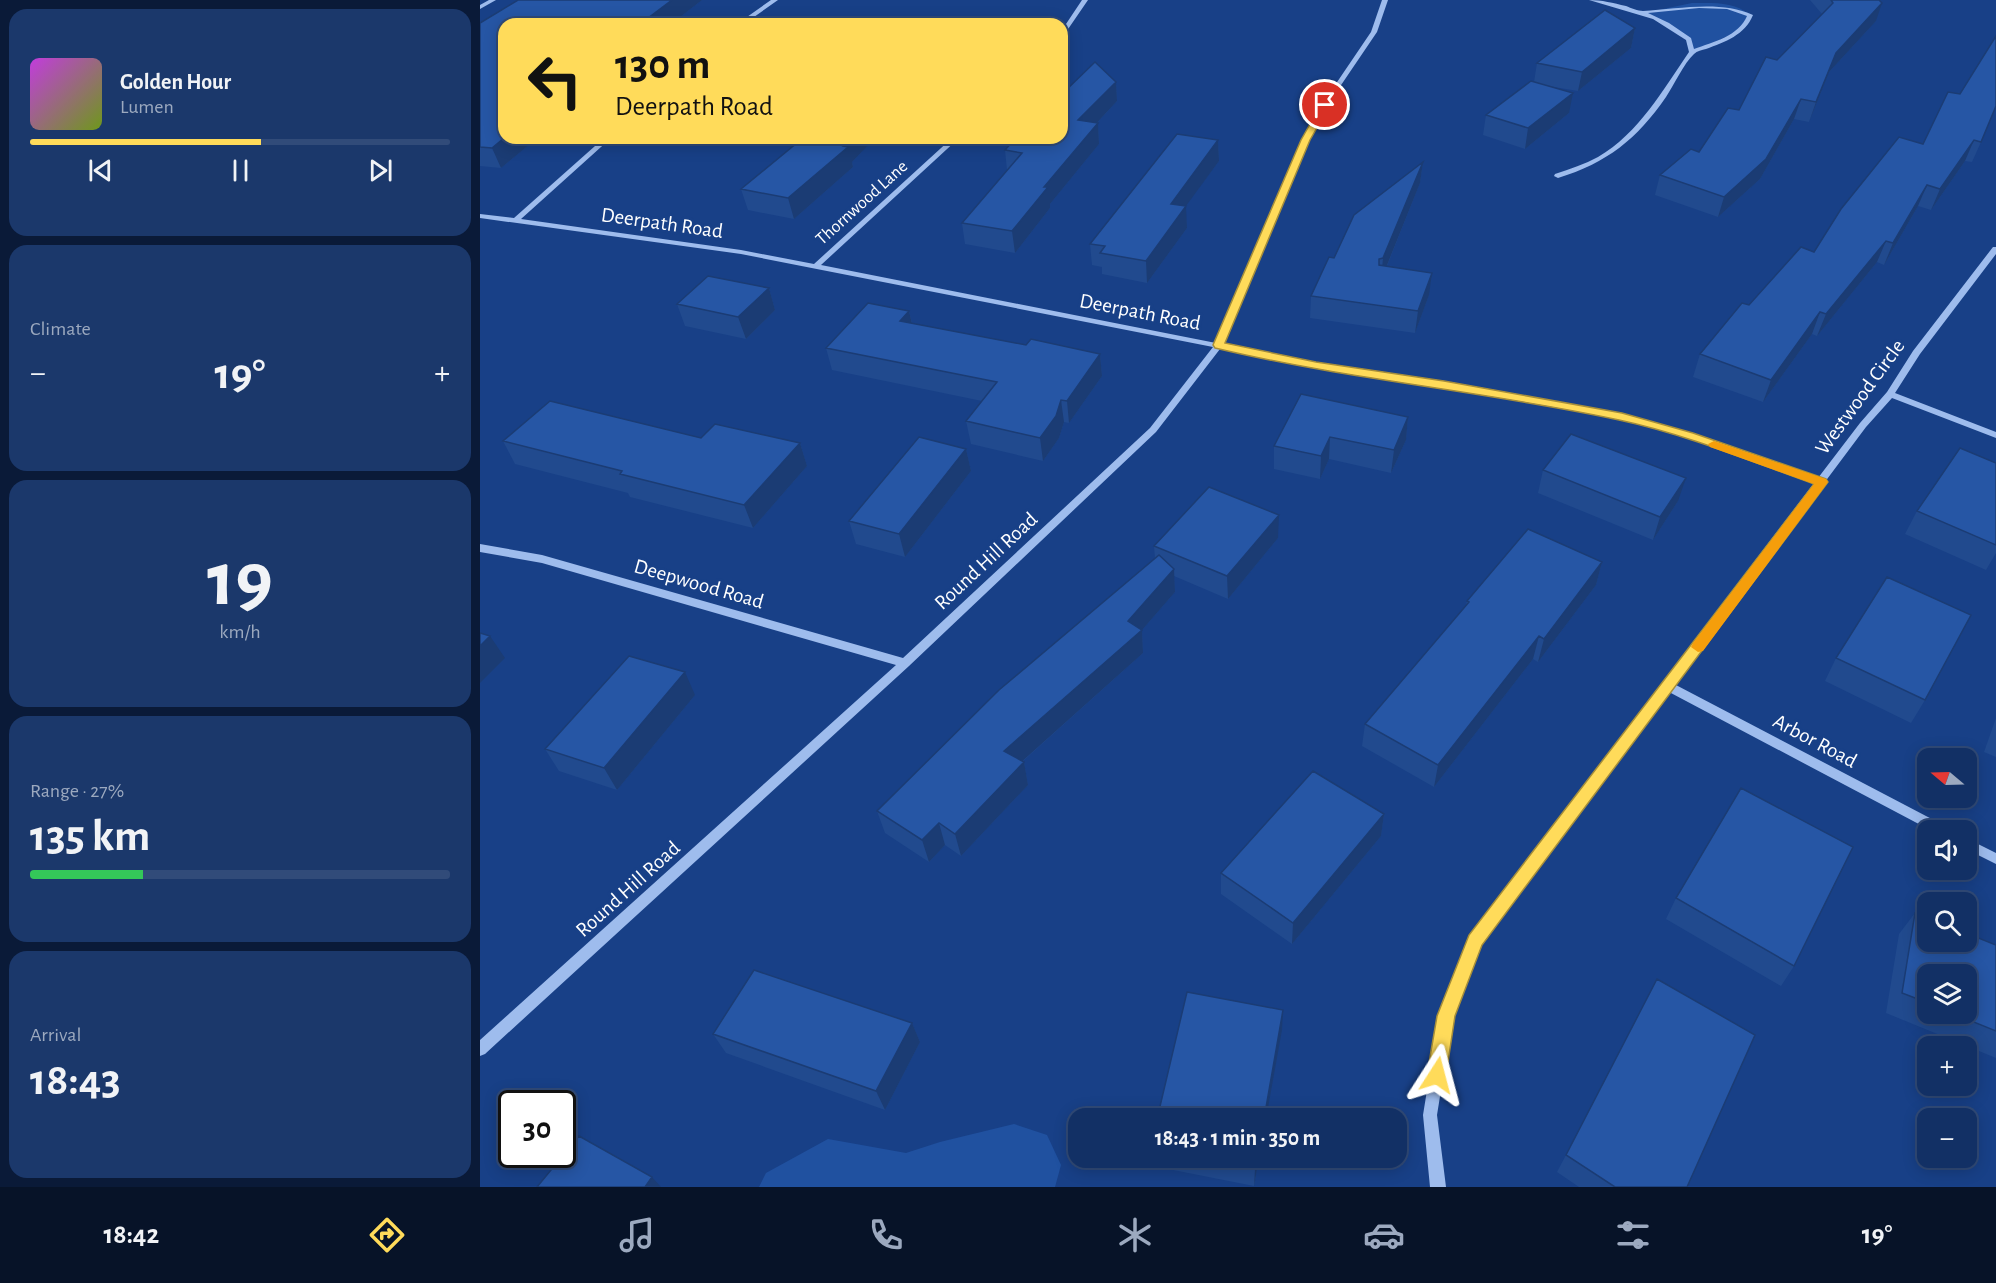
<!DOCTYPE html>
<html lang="en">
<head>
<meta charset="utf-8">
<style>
  body { margin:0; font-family:"Alegreya Sans",sans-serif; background:#1b386b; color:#f1f3f6; height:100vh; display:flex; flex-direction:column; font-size:22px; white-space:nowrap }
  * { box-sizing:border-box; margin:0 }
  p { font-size:20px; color:#9ca9bf }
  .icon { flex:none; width:33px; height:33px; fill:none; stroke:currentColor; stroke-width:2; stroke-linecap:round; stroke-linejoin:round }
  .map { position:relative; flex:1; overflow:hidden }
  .details { display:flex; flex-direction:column; gap:9px; padding:9px; background:#0a1a38; width:480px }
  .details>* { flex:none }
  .top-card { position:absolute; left:18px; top:18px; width:570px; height:126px; border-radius:18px; box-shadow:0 3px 15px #0003,0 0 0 2px #314b79; background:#ffdb5a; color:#111; overflow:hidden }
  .needle { width:39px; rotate:289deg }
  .tools { position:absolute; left:1437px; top:748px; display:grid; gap:12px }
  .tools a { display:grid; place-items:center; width:60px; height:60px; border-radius:12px; background:#123065; box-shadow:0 3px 15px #0003,0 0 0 2px #314b79; font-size:30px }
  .speed { position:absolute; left:18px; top:1090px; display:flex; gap:12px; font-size:30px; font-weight:700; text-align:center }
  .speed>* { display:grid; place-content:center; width:78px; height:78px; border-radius:50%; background:#123065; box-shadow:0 3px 15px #0003,0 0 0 2px #314b79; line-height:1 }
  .speed .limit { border:3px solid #111; border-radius:9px; background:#fff; color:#111 }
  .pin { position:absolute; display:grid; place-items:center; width:51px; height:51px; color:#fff; margin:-26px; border:3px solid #fff; border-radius:50%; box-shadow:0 2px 6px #0007 }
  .me { position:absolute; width:66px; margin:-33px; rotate:9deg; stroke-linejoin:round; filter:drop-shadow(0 0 4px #0008) }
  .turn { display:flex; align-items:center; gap:21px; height:126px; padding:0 18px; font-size:27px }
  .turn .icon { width:78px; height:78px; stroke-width:2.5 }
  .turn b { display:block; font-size:42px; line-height:51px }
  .big { font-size:45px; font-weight:700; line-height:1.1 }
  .details .card { flex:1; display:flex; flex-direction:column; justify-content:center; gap:9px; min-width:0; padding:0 21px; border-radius:18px; background:#1b386b }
  .details .dial { align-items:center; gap:0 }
  .dial b { font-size:78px; line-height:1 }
  .song { display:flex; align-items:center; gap:18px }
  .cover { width:72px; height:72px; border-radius:9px; background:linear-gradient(135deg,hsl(290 70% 55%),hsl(80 70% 35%)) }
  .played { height:6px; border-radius:3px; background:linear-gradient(90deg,#ffdb5a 55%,#314b79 55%) }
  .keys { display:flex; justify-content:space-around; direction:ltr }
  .heat { display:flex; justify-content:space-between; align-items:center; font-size:33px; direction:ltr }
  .charge { height:9px; border-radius:4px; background:linear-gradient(90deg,#34c759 27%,#314b79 0) }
  .trip { position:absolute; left:588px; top:1108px; width:339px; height:60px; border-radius:18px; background:#123065; box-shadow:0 3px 15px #0003,0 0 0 2px #314b79; font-weight:700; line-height:60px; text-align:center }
  .menu { display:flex; height:96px; justify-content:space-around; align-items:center; background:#071328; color:#9ca9bf }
  .menu .icon { width:42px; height:42px }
  .menu .on { color:#ffdb5a }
  .menu b { font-size:27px; color:#f1f3f6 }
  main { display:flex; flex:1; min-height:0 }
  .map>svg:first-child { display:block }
</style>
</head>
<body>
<main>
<section class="details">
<div class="card">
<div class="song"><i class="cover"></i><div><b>Golden Hour</b><p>Lumen</p></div></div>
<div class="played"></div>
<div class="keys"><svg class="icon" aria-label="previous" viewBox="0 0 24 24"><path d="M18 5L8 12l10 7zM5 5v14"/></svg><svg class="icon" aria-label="pause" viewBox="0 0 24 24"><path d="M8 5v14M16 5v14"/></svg><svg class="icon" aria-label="next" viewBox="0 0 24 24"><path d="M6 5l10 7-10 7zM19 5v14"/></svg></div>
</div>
<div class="card"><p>Climate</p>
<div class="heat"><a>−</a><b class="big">19°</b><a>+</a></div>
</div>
<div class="card dial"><b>19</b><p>km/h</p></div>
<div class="card"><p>Range · 27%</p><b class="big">135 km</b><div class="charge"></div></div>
<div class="card"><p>Arrival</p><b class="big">18:43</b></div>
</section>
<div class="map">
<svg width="1516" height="1187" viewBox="0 0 1516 1187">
  <rect width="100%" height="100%" fill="#184087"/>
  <path fill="#2051a0" d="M1212 3C1232 3 1254 1 1270 15L1261 30 1212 52 1209 39 1164 13Z
    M534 1124 567 1135 581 1165 575 1187H279L286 1173 348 1139 426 1153 460 1142Z"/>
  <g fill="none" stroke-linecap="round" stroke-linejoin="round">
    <path fill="#9ebced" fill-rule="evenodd" d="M9 0H16L0 9V5Z
      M291 0H298L264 24H257Z
      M602 0H608L584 35 582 36V30Z
      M902 0H908L897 32 855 94 828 140 744 344 836 362 964 381 1141 413 1212 433 1338 478 1380 423 1407 392 1433 351 1513 247H1516V254L1440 354 1415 393 1516 432V438L1412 398 1386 427 1194 684 1467 827 1469 831H1452L1189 692 1000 944 973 1016 957 1115 966 1187H950L943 1115 959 1016 990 937 1334 483 1206 437 1140 419 964 387 836 368 740 349 676 432 429 666 5 1054 0 1056V1040L416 665 62 563 0 552V544L62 555 423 658 670 428 733 347 261 254 0 218V214L34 218 124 138H131L41 219 261 250 334 264 472 138H479L341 265 736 343 822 140 849 94 891 32Z
      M1109 0C1122 0 1133 3 1146 6 1151 8 1158 11 1163 11 1198 9 1241 0 1273 15 1265 35 1245 42 1226 49 1222 50 1217 51 1214 54 1204 63 1194 85 1186 97 1157 139 1127 163 1078 178L1074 176 1075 174C1090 169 1105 164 1118 157 1159 133 1183 90 1209 52L1206 40 1173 19ZM1219 8 1247 9 1267 16C1259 36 1233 42 1214 49L1211 38 1189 23 1168 13Z
      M1486 838 1516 853V864L1486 849Z"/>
  </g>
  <path fill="#214a8e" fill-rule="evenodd" d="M222 0 191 24H24V138H57L21 168 0 166V23Z
    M1330 0H1399L1396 21 1349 72 1329 122 1314 119 1280 179 1238 217 1175 195 1180 175 1219 152 1259 110 1342 14Z
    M1155 28 1151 48 1098 91 1068 86 1089 113 1045 149 1003 135 1006 115 1054 82 1057 63Z
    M636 82 637 101 617 123H618L619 144 570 204V208L535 253 485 244 482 223 527 170 525 150Z
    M1468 92 1501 142 1492 162 1485 161 1451 210 1438 206 1404 265 1397 262 1337 336 1332 334 1283 402 1213 377 1220 354 1269 305 1334 252 1443 144Z
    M323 138H395L372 162 373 167 314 219 268 210 261 189Z
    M738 140 739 161 705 206 707 228 667 283 622 274V267L612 265 610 244Z
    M943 162 940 183 907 266 949 295 935 333 830 318 831 296 854 258Z
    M289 288 295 310 266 339 205 326 197 304Z
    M429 311 432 323 546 345 620 354 622 376 589 423 584 422 579 438 563 461 491 444 486 421 502 401 352 370 346 348Z
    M928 417 926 440 911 473 849 459 840 479 794 469V446Z
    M221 438 320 443 327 466 273 528 150 497 148 493 35 464 23 441Z
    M486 449 491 471 425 557 376 544 369 521Z
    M1516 463V553L1506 570 1425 534 1437 511Z
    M1063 470 1198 501 1173 540 1058 493Z
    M798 538 748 599 694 576 695 592 662 630 663 653 542 762H544L548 785 481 856 465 845 449 862 405 833 397 811 675 558 674 546Z
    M1122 562 1116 585 1058 662 1053 659 954 787 882 746 885 724 986 605 987 601Z
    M1356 658 1445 700 1431 723 1345 681Z
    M215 695 137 790 79 771 65 749Z
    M1516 718V757L1504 752Z
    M904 814 901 836 812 944 741 894V873Z
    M1196 898 1314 966 1301 986 1186 919Z
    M1435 913 1516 945V1058L1406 1013 1419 934ZM1448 975 1486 1014H1448Z
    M432 1023 440 1042 405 1110 246 1053 233 1034Z
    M1086 1155 1207 1187H1099L1077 1172Z
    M672 1158H779L774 1186 673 1166Z"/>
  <path fill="#1b3c74" d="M192 0H222L191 24H160Z
    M1402 3 1396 21 1349 72 1329 122 1336 102 1356 53Z
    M1155 28 1151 48 1098 91 1102 72Z
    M636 82 637 101 600 141 598 120Z
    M1093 93 1089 113 1045 149 1048 128Z
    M1321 99 1314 119 1280 179 1238 217 1244 197Z
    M618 123 619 144 570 204V208L535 253 532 231 564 187Z
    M24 138H57L21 168 12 148Z
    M371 138H395L372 162 373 167 314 219 308 198Z
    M738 140 739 161 692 225 691 204Z
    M1494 140 1485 161 1451 210 1460 189Z
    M943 162 940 183 901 280 903 258Z
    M1447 185 1438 206 1404 265 1413 243Z
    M706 206 707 228 667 283 666 261Z
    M1406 241 1397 262 1337 336 1346 314Z
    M952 273 949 295 935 333 938 311Z
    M289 288 295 310 266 339 258 317Z
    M429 311 434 333 420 321Z
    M1340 312 1332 334 1283 402 1291 380Z
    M620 354 622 376 589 423 587 401Z
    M581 400 584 422 579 438 563 461 560 438Z
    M928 417 926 440 911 473 914 450Z
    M850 437 849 459 840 479 841 456Z
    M320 443 327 466 273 528 264 505Z
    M486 449 491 471 425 557 419 534Z
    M1206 478 1198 501 1173 540 1180 517Z
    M799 515 798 538 748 599 747 576Z
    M1122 562 1116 585 1058 662 1064 639Z
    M694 569 695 592 662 630 663 653 529 773 524 751 648 621Z
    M10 636 25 658 0 683V646Z
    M1059 636 1053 659 954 787 958 765Z
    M205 672 215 695 137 790 124 768Z
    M544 762 548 785 481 856 475 834Z
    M904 814 901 836 812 944 813 923Z
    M459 823 465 845 449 862 442 840Z
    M803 1010 802 1030 786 1119H784Z
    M432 1023 440 1042 405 1110 396 1091Z
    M777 1158H779L774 1186 775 1169Z
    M172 1177 181 1187H165Z"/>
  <path fill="#2656a5" stroke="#1b3c74" stroke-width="1.5" d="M38 0H192L160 24H24V138L12 148 0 147V23Z
    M1351 0H1399L1402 3 1356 53 1336 102 1321 99 1286 159 1244 197 1180 175 1211 149 1219 152 1248 108 1259 110 1286 57 1297 60 1353 3Z
    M1125 10 1155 28 1102 72 1057 63Z
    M1516 36V106L1501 142 1494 140 1460 189 1447 185 1413 243 1406 241 1346 314 1340 312 1291 380 1220 354 1262 303 1269 305 1321 247 1334 252 1361 209 1419 137 1443 144 1468 92 1480 94Z
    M615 62 636 82 598 120 618 123 564 187H568L532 231 482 223 542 153 525 150 536 138H582V94Z
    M1051 81 1093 93 1048 128 1006 115Z
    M697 134 738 140 691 204 706 206 666 261 620 253 625 246 610 244Z
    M323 138H371L363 146 368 147 308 198 261 189Z
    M943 162 903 258 899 259V265L952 273 938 311 831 296 849 257 854 258 874 215Z
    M228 276 289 288 258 317 197 304Z
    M388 303 429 311 420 321 546 345 551 339 620 354 587 401 581 400 576 416 560 438 486 421 517 382 346 348Z
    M821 394 928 417 914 450 850 437 841 456 794 446Z
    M70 401 221 438 235 424 320 443 264 505 140 474 142 471 23 441Z
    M1091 434 1206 478 1180 517 1063 470Z
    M439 437 486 449 419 534 369 521Z
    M1480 448 1516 463V545L1437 511Z
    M729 487 799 515 747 576 674 546Z
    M1048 529 1122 562 1064 639 1059 636 958 765 885 724 989 602 987 601Z
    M679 555 694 569 648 621 662 630 524 751 544 762 475 834 459 823 442 840 397 811 519 690Z
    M1407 577 1491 615 1445 700 1356 658Z
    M0 633 10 636 0 646Z
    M149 656 205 672 124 768 65 749Z
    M833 771 904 814 813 923 741 873Z
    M1261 788 1373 847 1314 966 1196 898Z
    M1435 913 1448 918V942H1486V933L1516 945V1031L1474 1014H1486V975H1448V1003L1422 993Z
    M274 970 432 1023 396 1091 233 1034Z
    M1177 979 1275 1035 1207 1187H1135L1086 1155Z
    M707 992 803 1010 784 1119H677Z
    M99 1136 172 1177 165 1187H57Z
    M720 1158H777L775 1169Z"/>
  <path fill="#ffdb5a" stroke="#a68e3a" stroke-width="1.5" d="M842 103 850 105 830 140 745 343 836 362 964 381 1142 413 1213 433 1346 479 1348 482 1002 945 975 1016 966 1075 963 1081 957 1084 950 1081 947 1075 957 1016 989 935 1334 484C1270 461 1205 434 1139 420 1005 391 868 380 735 348L733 345 821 140Z"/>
  <path fill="#f59e0b" d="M1234 441 1346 479 1348 482 1223 651 1218 652 1211 647 1213 643 1334 484 1230 447 1228 444Z"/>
  <g text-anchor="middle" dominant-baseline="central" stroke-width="6" stroke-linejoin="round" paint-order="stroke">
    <g font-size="18" fill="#fff" stroke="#184087">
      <text transform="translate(382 203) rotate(-42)">Thornwood Lane</text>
    </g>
    <g font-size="21" fill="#fff" stroke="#184087">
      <text transform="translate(182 223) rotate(8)">Deerpath Road</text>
      <text transform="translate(660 312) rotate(11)">Deerpath Road</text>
      <text transform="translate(1380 397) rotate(-54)">Westwood Circle</text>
      <text transform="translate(506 561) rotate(-43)">Round Hill Road</text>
      <text transform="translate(219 584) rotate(16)">Deepwood Road</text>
      <text transform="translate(1335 741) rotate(28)">Arbor Road</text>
      <text transform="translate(148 889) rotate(-42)">Round Hill Road</text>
    </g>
  </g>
</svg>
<div class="tools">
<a><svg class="needle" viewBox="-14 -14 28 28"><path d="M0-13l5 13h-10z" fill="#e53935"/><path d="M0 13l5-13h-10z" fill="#9ca9bf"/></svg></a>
<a><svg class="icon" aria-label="sound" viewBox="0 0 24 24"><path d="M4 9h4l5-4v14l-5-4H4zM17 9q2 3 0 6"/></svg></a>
<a><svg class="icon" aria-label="search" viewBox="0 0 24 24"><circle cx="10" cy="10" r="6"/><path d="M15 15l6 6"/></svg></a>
<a><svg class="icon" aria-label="layers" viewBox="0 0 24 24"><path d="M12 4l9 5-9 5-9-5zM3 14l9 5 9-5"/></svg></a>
<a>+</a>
<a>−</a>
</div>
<div class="speed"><div class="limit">30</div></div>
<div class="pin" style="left:845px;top:105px;background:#d93025"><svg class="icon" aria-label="arrive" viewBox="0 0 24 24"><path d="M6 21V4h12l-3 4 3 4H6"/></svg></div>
<svg class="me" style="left:957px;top:1075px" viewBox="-20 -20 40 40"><path d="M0-17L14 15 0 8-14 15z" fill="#ffdb5a" stroke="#fff" stroke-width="4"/></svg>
<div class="trip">18:43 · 1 min · 350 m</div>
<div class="top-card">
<div class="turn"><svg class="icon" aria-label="left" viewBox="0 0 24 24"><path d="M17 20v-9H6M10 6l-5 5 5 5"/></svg><div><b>130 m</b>Deerpath Road</div></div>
</div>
</div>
</main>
<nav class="menu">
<b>18:42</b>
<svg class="icon on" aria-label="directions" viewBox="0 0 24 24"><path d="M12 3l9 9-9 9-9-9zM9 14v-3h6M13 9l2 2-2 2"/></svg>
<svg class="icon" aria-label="music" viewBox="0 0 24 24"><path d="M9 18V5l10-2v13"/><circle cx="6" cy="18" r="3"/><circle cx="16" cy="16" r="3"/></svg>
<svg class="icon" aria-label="phone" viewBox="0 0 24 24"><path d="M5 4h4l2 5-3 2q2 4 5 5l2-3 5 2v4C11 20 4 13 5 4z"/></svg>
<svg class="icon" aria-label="climate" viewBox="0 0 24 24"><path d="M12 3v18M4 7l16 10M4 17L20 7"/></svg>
<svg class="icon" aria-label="car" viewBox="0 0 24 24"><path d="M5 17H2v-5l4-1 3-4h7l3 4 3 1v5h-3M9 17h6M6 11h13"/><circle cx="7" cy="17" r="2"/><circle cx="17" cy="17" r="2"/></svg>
<svg class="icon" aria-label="filters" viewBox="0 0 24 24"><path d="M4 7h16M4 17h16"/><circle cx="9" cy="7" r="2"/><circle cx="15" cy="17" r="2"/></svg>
<b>19°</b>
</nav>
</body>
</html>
